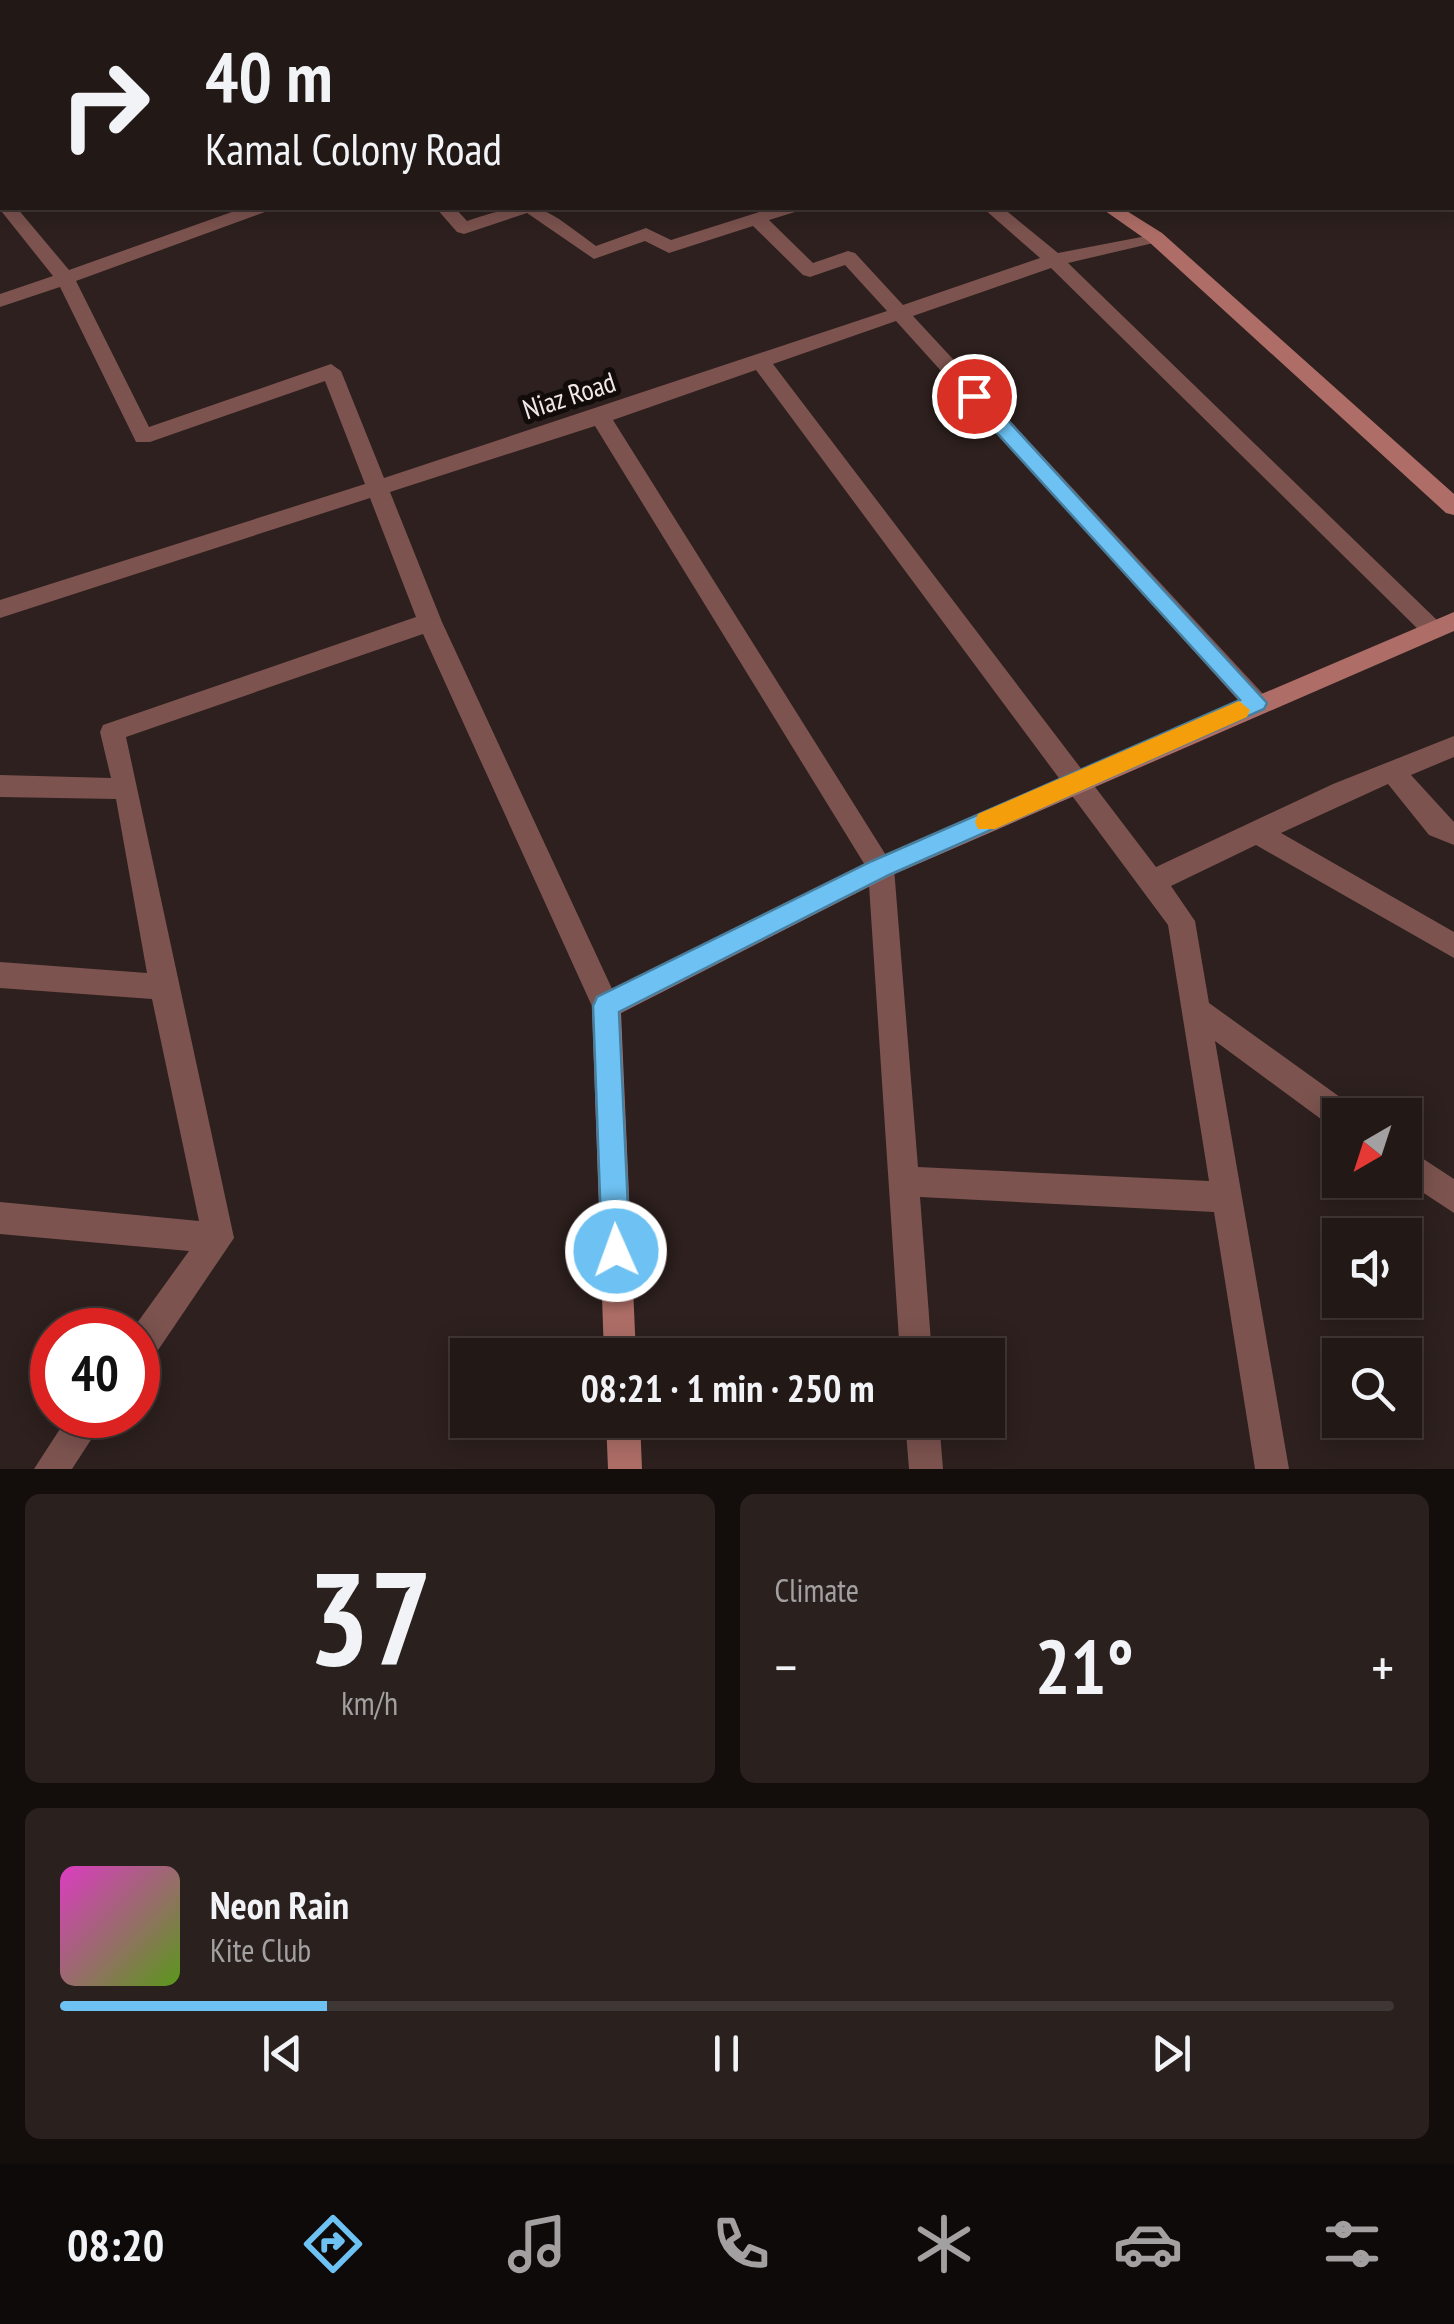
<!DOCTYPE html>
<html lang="en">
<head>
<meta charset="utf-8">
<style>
  body { margin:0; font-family:"PT Sans Narrow",sans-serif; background:#2a211f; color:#f1f3f6; height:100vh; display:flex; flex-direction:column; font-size:38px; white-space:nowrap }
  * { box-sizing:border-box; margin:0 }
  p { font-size:32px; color:#a2a0a1 }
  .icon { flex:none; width:55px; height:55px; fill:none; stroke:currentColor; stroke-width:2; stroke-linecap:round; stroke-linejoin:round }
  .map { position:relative; height:1469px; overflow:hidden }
  .details { display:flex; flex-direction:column; gap:25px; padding:25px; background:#130d0c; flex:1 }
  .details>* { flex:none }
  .top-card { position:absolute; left:0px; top:0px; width:1455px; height:210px; box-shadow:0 5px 25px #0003,0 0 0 2px #3f3735; background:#221816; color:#f1f3f6; overflow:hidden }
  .needle { width:65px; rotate:219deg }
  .fabs { position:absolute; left:1322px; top:1098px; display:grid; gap:20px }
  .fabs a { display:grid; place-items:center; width:100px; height:100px; border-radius:0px; background:#221816; box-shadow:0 5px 25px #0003,0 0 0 2px #3f3735; font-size:50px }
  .speed { position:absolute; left:30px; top:1308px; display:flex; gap:20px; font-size:50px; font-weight:700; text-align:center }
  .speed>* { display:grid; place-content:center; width:130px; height:130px; border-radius:50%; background:#221816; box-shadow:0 5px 25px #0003,0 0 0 2px #3f3735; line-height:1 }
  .speed .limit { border:15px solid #d22; background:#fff; color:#111 }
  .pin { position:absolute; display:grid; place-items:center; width:85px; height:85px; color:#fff; margin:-42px; border:5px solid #fff; border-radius:50%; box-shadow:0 2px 10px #0007 }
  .me { position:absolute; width:110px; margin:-55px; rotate:358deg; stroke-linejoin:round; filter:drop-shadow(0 0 8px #0008) }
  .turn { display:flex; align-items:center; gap:35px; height:210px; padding:0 40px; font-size:45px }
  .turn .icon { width:130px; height:130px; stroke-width:2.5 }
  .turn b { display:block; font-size:70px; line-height:85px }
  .big { font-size:75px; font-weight:700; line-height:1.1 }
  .details .tile { flex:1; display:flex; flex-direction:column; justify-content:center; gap:15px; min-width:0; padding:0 35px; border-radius:15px; background:#2a211f }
  .details .dial { align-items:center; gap:0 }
  .dial b { font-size:130px; line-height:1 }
  .song { display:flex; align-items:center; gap:30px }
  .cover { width:120px; height:120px; border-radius:15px; background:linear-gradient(135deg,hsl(310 70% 55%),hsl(90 70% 35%)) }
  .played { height:10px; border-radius:5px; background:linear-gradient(90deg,#6ec2f3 20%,#3f3735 20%) }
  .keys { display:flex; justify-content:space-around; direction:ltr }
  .heat { display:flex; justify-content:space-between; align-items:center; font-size:55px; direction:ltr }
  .details .tiles { flex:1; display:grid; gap:25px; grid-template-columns:1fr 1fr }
  .tile:last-child { grid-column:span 2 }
  .trip { position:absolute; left:450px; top:1338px; width:555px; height:100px; border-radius:0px; background:#221816; box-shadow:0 5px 25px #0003,0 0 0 2px #3f3735; font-weight:700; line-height:100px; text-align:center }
  .tabs { display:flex; height:160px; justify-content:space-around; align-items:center; background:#0e0a09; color:#a2a0a1 }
  .tabs .icon { width:70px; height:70px }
  .tabs .active { color:#6ec2f3 }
  .tabs b { font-size:45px; color:#f1f3f6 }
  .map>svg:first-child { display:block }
</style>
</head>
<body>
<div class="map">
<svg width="1454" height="1469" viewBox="0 0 1454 1469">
  <rect width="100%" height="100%" fill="#2d201e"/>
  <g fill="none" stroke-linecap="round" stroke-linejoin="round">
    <path fill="#7c534f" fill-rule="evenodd" d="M1372 0H1388L1389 2H1374Z
      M1452 97H1454V108H1452Z
      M2 204V208H17L69 270 243 208H268L265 212 76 281 149 427 331 364 341 371 384 478 887 311 845 265 810 277 803 275 753 226 669 253 645 241 594 259 527 213 464 234 457 232 436 208H455L467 221C538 197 539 204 596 246L646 228 671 240 772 208H798L795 212 769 220 813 263 848 251 855 253 903 305 1040 258 983 208H1003L1058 253 1162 233V241L1068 263 1440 623 1444 629 1440 635H1424L1051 268 913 316 1265 696 1268 703 1265 710H1247L896 321 773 364 1156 867 1333 784 1454 736V757L1411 775 1454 822V845L1429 835 1388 784 1281 833 1454 932V958L1256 845 1171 886 1195 921 1209 1003 1351 1105 1355 1115H1340V1129L1329 1125 1215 1041 1289 1469H1255L1214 1212 920 1197 932 1355H900L868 870 595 426 390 492 442 622 620 1006 616 1015 606 1019 596 1015 423 634 126 737 234 1238 150 1362 138 1366V1330H132L189 1251 0 1234V1202L199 1221 152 999 0 988V962L147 973 116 799 0 797V775L111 778 100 732 103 725 416 617 370 498 0 618V600L365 484 325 381 150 442H136L60 287 0 307V294L53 276 2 212ZM756 370 1168 925 1209 1181 918 1167 894 868 613 420Z
      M1405 1147 1454 1179V1213L1404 1180Z
      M69 1415H107L72 1469H34Z
      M905 1420H939L943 1469H909Z"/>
    <path fill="#ae6e67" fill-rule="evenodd" d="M655 0H672L674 2H657Z
      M1101 208H1122L1162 233 1454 494V515L1446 513 1148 241Z
      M1454 612V631L890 876 621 1013 636 1355H604L592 1006 596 997 872 860Z
      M606 1420H640L642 1469H608Z"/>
  </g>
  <path fill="#6ec2f3" stroke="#487e9e" stroke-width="2.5" d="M974 389 981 391 1267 703 1264 709 889 875 619 1012 630 1251 626 1261 616 1265 606 1261 602 1251 593 1006 597 997 872 861 1240 700 967 400V391Z"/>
  <path fill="#f59e0b" d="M1239 701 1250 710 1247 717 995 829H978L975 822 978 814Z"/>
  <g text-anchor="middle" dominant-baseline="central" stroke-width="10" stroke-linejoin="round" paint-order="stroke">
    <g font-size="28" fill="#f2e8e7" stroke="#110b0a">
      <text transform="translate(569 395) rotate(-18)">Niaz Road</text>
    </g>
  </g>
</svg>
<div class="fabs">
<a><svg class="needle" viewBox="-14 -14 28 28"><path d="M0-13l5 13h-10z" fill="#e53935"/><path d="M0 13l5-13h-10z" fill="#a2a0a1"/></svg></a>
<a><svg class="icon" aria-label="sound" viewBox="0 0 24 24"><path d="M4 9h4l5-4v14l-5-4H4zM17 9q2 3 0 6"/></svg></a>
<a><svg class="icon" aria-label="search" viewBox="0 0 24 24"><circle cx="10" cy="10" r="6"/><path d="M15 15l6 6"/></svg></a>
</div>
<div class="speed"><div class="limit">40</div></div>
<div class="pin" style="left:974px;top:396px;background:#d93025"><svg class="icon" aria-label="arrive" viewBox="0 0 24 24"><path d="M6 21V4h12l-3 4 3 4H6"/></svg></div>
<svg class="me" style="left:616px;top:1251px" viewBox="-20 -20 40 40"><circle r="17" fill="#6ec2f3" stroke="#fff" stroke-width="3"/><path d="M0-11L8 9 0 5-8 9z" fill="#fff"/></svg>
<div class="trip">08:21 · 1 min · 250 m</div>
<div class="top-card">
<div class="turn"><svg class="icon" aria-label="right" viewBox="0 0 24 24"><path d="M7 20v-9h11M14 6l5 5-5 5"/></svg><div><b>40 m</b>Kamal Colony Road</div></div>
</div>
</div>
<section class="details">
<div class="tiles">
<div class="tile dial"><b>37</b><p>km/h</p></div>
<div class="tile"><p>Climate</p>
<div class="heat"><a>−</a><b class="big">21°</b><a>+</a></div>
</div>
<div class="tile">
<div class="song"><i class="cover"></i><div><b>Neon Rain</b><p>Kite Club</p></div></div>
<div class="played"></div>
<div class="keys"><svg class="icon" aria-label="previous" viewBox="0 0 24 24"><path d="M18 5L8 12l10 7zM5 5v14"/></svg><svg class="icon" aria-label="pause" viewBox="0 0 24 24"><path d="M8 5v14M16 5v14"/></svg><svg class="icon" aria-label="next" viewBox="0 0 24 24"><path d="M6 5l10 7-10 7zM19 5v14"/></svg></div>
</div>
</div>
</section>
<nav class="tabs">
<b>08:20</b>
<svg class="icon active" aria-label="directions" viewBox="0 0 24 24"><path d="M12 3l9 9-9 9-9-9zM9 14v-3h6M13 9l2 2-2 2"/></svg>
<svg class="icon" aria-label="music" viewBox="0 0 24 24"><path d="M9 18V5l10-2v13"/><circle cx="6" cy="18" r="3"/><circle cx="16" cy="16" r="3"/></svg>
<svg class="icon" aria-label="phone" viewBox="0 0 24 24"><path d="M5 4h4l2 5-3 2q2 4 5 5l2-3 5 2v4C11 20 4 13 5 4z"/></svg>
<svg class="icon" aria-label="climate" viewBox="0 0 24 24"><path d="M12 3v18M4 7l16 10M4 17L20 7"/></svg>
<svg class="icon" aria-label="car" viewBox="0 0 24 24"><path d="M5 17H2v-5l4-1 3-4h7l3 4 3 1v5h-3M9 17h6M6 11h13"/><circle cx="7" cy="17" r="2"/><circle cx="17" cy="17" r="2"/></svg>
<svg class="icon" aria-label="filters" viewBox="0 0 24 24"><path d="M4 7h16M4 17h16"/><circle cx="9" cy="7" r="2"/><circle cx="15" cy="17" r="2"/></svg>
</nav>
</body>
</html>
